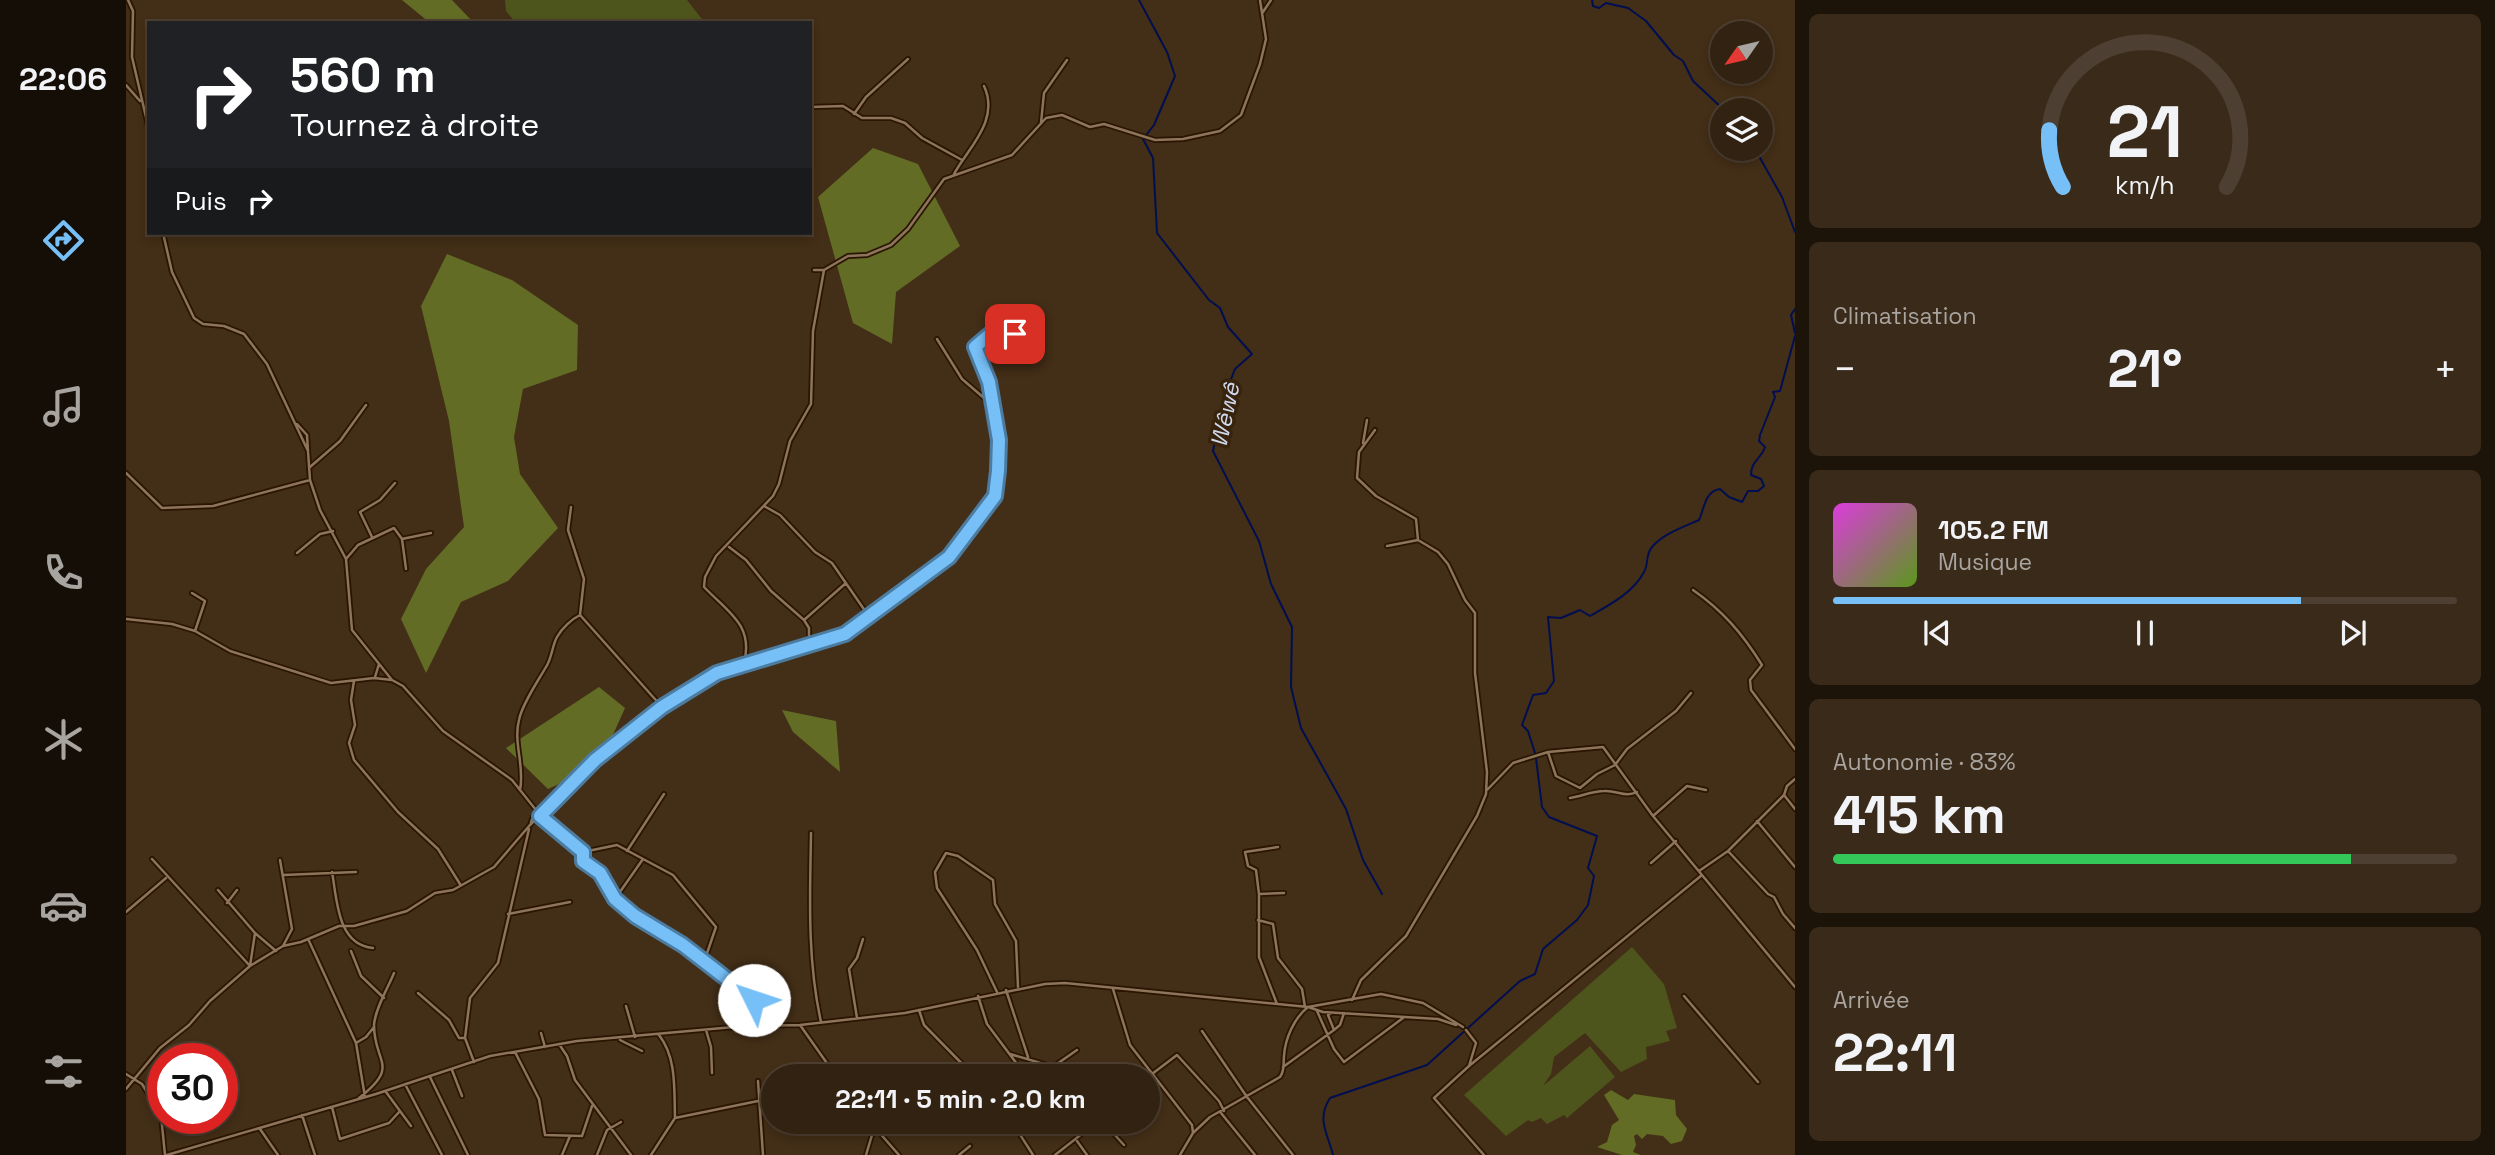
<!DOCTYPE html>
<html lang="fr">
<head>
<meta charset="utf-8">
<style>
  body { margin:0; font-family:"Space Grotesk",sans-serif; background:#3a2a1a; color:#f1f3f6; height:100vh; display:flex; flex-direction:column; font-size:26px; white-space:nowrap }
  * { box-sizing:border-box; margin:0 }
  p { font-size:23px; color:#a8a49f }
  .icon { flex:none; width:38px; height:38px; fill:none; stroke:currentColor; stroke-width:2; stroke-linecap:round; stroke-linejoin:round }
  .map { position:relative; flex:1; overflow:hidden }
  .side { display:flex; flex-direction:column; gap:14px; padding:14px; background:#1c1309; width:700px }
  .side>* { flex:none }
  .hud { position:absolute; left:21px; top:21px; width:665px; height:214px; border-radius:0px; box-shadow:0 4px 10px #0003,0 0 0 2px #4d3f31; background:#202124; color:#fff; overflow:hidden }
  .needle { width:46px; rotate:236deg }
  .buttons { position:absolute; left:1584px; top:21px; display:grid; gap:14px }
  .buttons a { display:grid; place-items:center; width:63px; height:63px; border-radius:50%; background:#322211; box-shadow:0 4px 10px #0003,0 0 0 2px #4d3f31; font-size:35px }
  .speed { position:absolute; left:21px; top:1043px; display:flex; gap:14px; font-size:35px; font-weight:700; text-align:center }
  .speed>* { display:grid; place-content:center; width:91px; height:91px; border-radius:50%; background:#322211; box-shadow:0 4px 10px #0003,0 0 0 2px #4d3f31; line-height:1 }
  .speed .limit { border:10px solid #d22; background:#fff; color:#111 }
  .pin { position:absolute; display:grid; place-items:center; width:60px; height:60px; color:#fff; margin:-30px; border-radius:14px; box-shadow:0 4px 10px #0006 }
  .me { position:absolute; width:77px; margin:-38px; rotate:311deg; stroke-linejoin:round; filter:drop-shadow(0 0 5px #0008) }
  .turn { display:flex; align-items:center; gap:24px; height:147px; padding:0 28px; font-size:32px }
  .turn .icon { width:91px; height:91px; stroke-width:2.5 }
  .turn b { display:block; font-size:49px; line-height:60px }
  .then { display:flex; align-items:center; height:66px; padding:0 28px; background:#0003; gap:14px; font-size:26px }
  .big { font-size:52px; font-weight:700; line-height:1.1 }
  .side .widget { flex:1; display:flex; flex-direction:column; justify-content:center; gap:10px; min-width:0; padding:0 24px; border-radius:10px; background:#3a2a1a }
  .side .dial { align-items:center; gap:0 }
  .dial svg { height:182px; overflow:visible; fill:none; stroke:#4d3f31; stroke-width:7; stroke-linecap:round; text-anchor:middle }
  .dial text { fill:#f1f3f6; stroke:none }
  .song { display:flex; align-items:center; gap:21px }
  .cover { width:84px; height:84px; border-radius:10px; background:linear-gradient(135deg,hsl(300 70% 55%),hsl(90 70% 35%)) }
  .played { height:7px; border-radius:4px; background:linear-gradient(90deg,#77bff7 75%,#4d3f31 75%) }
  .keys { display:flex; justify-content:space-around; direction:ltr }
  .heat { display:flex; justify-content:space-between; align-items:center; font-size:38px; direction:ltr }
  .charge { height:10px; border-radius:5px; background:linear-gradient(90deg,#34c759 83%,#4d3f31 0) }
  .trip { position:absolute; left:635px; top:1064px; width:399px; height:70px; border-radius:35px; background:#322211; box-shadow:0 4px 10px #0003,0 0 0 2px #4d3f31; font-weight:700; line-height:70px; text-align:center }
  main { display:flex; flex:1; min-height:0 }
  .dock { display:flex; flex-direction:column; width:126px; justify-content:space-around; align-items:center; background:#140e07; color:#a8a49f }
  .dock .icon { width:49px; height:49px }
  .dock .on { color:#77bff7 }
  .dock b { font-size:32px; color:#f1f3f6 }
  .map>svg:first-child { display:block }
</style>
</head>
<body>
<main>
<nav class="dock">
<b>22:06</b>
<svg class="icon on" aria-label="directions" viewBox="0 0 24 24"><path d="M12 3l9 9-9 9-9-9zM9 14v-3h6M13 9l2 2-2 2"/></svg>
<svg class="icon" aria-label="music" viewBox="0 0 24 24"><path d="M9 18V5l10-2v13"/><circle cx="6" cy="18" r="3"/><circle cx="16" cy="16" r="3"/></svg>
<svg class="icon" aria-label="phone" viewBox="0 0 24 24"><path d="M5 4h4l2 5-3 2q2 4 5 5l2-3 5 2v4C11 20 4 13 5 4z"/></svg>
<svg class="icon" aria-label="climate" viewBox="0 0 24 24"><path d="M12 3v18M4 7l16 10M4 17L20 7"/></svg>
<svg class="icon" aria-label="car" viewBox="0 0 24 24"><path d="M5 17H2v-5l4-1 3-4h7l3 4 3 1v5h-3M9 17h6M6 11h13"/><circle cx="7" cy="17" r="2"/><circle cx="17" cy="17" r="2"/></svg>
<svg class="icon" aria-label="filters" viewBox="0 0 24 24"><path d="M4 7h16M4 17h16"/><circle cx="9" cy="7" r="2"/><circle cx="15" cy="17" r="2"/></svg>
</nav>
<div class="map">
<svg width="1669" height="1155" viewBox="0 0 1669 1155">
  <rect width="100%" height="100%" fill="#432e17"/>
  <path fill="#4d551d" d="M379 0H561L579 23H390L380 11Z
    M1506 947 1538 984 1551 1028 1540 1031 1544 1041 1520 1047 1521 1059 1495 1072 1459 1033 1428 1057 1425 1074 1417 1086 1464 1046 1489 1077 1441 1118 1438 1115 1421 1124 1415 1118 1406 1122 1402 1120 1380 1136 1338 1095Z"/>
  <path fill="#626c25" d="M276 0H326L348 23H304Z
    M747 148 792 164 834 246 770 292 766 344 727 323 692 197Z
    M321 254 386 280 452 325 451 370 397 389 388 437 394 474 432 528 382 581 335 602 300 673 275 619 300 569 338 527 323 421 295 306Z
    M473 687 499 708 473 766 422 789 380 748Z
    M656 710 710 721 714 772 667 732Z
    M1485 1090 1502 1100 1508 1094 1549 1100 1550 1115 1561 1129 1556 1141 1545 1144 1537 1136 1521 1134 1516 1139 1511 1134 1508 1136 1510 1145 1507 1152 1515 1155H1496L1471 1147 1481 1142 1486 1125 1493 1120 1478 1095Z"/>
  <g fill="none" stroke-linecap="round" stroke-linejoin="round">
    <path stroke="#010f51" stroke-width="2" d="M1013 0 1041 52 1049 76 1028 125 1017 139 1027 158 1031 233 1083 300 1094 308 1102 327 1126 354 1109 369 1098 397 1087 451 1133 541 1145 584 1166 627 1165 687 1175 728 1220 809 1237 860 1256 894
      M1466 0 1467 6 1473 8 1480 3 1502 8 1520 21 1548 55 1557 61 1567 81 1598 110
      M1629 149 1656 197 1669 232
      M1669 309 1665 315 1669 333
      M1409 753 1402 731 1396 725 1407 695 1420 693 1428 681 1422 617 1435 618 1454 610 1464 616C1483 605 1507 593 1518 572 1523 564 1519 555 1526 547 1537 534 1557 527 1573 520 1578 509 1579 491 1594 489L1603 497 1616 502 1622 491H1632L1638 486 1635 479 1625 475C1625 461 1635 459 1639 447L1633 441 1634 435 1649 397 1647 392 1654 391 1669 336
      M1207 1155C1202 1134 1190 1120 1204 1098L1301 1065 1394 981 1409 974 1417 949 1451 920 1462 905 1468 876 1462 868 1471 836 1423 817 1416 807 1410 758"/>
    <g stroke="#291501" stroke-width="6">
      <path id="street" d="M2 0 7 11 6 57 23 130
        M1137 12 1145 0
        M0 85 14 101
        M685 107 717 106 736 118H765L779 123 796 138 836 160
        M728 114 740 97 782 59
        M915 123 918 93 941 60
        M828 174C843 147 874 120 858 86
        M37 233 46 272 68 318 77 324 98 326 118 334 141 364 182 451 184 480 194 510 220 559 226 630 266 680
        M688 270H698
        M811 339 836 379 865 404
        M171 424 181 435 182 451
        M1237 443 1241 420
        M184 467 214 441 240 405
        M0 473 36 508 87 506 184 480
        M638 506 654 515 689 552 706 563 744 618
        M445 507 442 530 458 579 454 615 536 707
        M246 537 234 512 254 500 269 483
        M276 539 305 533
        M1261 546 1292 540
        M603 547 620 560 645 591 678 620 683 628V643
        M171 553 194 534 207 531
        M220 559 232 545 268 528 276 539 280 569
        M1567 590C1597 611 1616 633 1636 665L1624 680 1625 690 1669 749
        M66 593 79 601 69 631
        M0 619 46 624 69 631 104 651 205 683 248 678 266 680 277 686 317 731 386 780 410 810 405 822
        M678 620 720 583
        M618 663 719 634 823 557 869 496 873 440 863 382 849 347 863 335H901
        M249 677 253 664
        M228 681 225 700 229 725 223 743 228 760 272 812 312 849 334 884
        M1422 752 1430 776 1454 788 1471 774 1489 765 1501 749 1550 711 1565 693
        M1669 779 1661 786 1658 795 1669 809
        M394 790C399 766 387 743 393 720 396 704 412 681 420 667 426 658 426 646 431 637 436 628 446 619 454 615
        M1361 790 1387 763 1422 752 1477 747 1527 816 1669 987
        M1444 798C1456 796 1467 791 1478 791 1491 790 1499 798 1511 792
        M410 810 457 852 491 845 547 875 590 927 578 962
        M1527 816 1561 786 1580 790
        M1631 821 1669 867
        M685 833C684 896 681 959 695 1022
        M501 851 538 794
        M1602 851 1642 894 1648 897 1657 914 1669 928
        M457 852 458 861 474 873 489 899 509 916 557 945 628 1000 631 1026
        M26 859 124 966
        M154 860 166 929 157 946
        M1525 863 1550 841
        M1573 871 1602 851 1658 795
        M206 872C211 899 211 945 247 948
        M157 875 230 872
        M92 890 129 933 124 966
        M1133 894 1158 893
        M489 899 517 859
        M101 903 111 890
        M0 912 40 878
        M382 914 444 902
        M1132 920 1147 924 1152 958 1176 989 1179 1007
        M129 933 150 951
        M183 941 230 1043 239 1097
        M225 951 235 976 258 998
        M987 989 1004 1045 1066 1125 1067 1133 1054 1155
        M880 990 902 1057
        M871 992 851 950 811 888 809 872 820 853 832 856 867 880 869 904 890 941 892 987
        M292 993 323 1020 333 1038H339
        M852 996 861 1024 900 1076
        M1558 996 1632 1082
        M1226 1000 1235 980 1280 936 1351 816 1360 794 1361 772 1349 673V613L1339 600 1322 564 1312 552 1292 540 1290 519 1250 496 1231 478 1233 452 1249 430
        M1151 1004 1133 957V894L1130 870 1122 866 1119 852 1152 847
        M500 1006 509 1037
        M793 1010 798 1025 848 1076
        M1191 1011 1208 1049 1218 1062 1277 1018
        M1205 1013 1202 1015 1208 1030
        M731 1018 723 969 731 958 737 939
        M674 1025 710 1076
        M580 1030 585 1047 586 1073
        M1340 1030 1350 1043 1343 1066 1308 1098 1358 1155
        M1076 1031 1121 1097 1167 1155
        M415 1033 419 1047
        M533 1035C551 1058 548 1090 549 1118
        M494 1040 516 1051
        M230 1043 240 1037 248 1027
        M433 1044 441 1056 449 1080 505 1155
        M389 1052 413 1099 419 1135 456 1136 466 1106
        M884 1054 935 1069 941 1076
        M348 1062 339 1038 344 998 372 963 403 829
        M928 1066 951 1050
        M1343 1066 1576 875
        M1157 1067 1208 1030 1214 1025 1218 1013
        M326 1070 336 1096
        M0 1074 16 1084 35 1115 39 1155
        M304 1077 342 1155
        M1022 1077 1051 1055 1093 1101 1098 1111
        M632 1081 637 1155
        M279 1084 316 1155
        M0 1089 34 1048 63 1025 84 1001 124 966 157 946 175 942 213 926H228L281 911 309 893 327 890 368 867 404 825 469 760 536 707 591 672 618 663C628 625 602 612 578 587L579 577 590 556 647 496 653 484 664 441 685 404 687 331 698 270 722 256 741 255 765 245 782 229 818 179 886 155 920 118 936 115 964 127 978 124 1029 140 1057 139 1094 131 1115 115 1134 64 1140 39 1134 0
        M260 1092 285 1126
        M233 1098C275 1065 248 1064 248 1025 249 1009 262 988 268 973
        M206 1107 214 1139 263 1123 274 1111
        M1095 1113 1129 1155
        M176 1115 189 1155
        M744 1122 773 1155
        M886 1122 907 1155
        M943 1122 952 1136
        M977 1122 998 1145
        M134 1129 152 1155
        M1067 1133 1084 1117 1154 1077C1159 1070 1157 1065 1158 1056 1159 1039 1168 1018 1182 1007L1197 1012 1312 1019 1330 1025
        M951 1141 961 1155
        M41 1155 250 1094 364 1056 451 1041 619 1026 674 1025 779 1013 919 984 939 983 1182 1007 1255 994 1297 1003 1337 1027
        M436 1155 444 1136
        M471 1155 481 1130 495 1122
        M525 1155 549 1118 632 1101
        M740 1155 746 1135 767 1122
        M833 1155 844 1146
        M929 1155 971 1122"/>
    </g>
    <use href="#street" stroke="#8d745b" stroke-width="2.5"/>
  </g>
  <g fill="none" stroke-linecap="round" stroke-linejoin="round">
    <g stroke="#4d7ca1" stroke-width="18">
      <path id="route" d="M628 1000 557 945 509 916 489 899 474 873 457 861V852L414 816 469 760 536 707 591 673 719 634 823 557 869 496 872 471 873 440 863 382 849 347 863 335 889 334"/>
    </g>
    <use href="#route" stroke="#77bff7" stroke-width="12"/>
  </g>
  <g text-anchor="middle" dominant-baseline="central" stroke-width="7" stroke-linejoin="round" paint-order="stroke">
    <g font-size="23" font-style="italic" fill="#cfd9ed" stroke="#38240c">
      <text transform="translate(1099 415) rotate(-78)">Wêwê</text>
    </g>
  </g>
</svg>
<div class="buttons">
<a><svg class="needle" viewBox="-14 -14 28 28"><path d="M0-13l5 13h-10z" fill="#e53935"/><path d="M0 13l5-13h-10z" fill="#a8a49f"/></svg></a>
<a><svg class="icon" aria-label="layers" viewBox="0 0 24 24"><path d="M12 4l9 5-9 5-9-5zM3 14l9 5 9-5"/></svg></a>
</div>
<div class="speed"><div class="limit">30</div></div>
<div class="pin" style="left:889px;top:334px;background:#d93025"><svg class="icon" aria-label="arrive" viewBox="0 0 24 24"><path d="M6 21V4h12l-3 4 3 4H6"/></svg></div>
<svg class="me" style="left:628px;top:1000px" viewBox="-20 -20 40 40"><circle r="19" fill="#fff"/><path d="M0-13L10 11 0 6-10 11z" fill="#77bff7"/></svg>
<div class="trip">22:11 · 5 min · 2.0 km</div>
<div class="hud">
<div class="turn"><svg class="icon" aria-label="right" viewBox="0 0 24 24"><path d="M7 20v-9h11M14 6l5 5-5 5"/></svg><div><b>560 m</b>Tournez à droite</div></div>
<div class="then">Puis<svg class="icon" aria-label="right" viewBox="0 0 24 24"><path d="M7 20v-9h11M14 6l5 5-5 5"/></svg></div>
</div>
</div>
<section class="side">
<div class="widget dial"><svg viewBox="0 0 100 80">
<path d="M14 69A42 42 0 1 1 86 69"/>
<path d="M14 69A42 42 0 0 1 8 44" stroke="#77bff7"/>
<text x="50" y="56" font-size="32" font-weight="700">21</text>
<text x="50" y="72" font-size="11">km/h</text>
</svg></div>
<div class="widget"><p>Climatisation</p>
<div class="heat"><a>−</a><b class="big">21°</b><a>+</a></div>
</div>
<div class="widget">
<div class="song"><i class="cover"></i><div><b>105.2 FM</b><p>Musique</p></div></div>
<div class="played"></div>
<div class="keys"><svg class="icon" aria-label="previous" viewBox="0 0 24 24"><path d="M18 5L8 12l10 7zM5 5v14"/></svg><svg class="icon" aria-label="pause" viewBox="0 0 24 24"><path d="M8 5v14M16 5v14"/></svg><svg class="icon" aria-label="next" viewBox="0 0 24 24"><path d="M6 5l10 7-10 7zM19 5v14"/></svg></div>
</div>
<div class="widget"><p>Autonomie · 83%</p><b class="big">415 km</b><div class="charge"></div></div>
<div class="widget"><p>Arrivée</p><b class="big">22:11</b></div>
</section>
</main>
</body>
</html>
